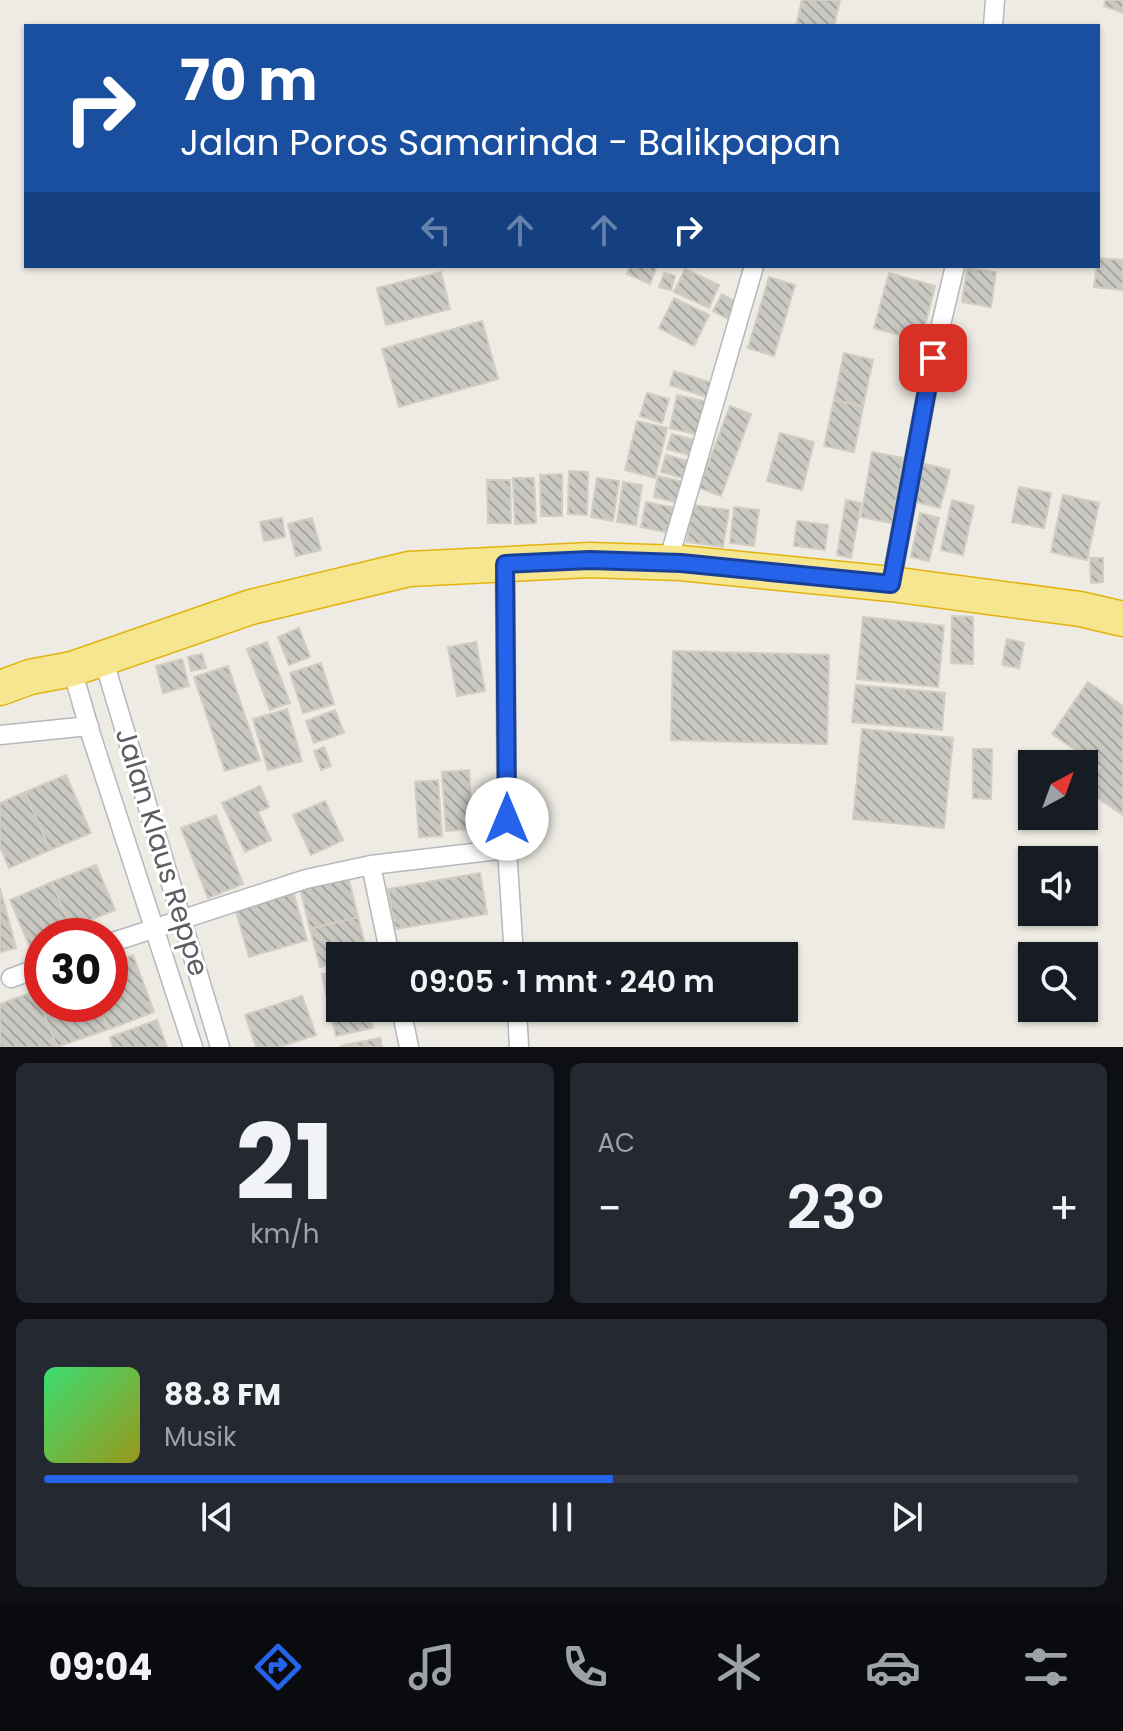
<!DOCTYPE html>
<html lang="id">
<head>
<meta charset="utf-8">
<style>
  body { margin:0; font-family:Poppins,sans-serif; background:#242831; color:#f1f3f6; height:100vh; display:flex; flex-direction:column; font-size:30px; white-space:nowrap }
  * { box-sizing:border-box; margin:0 }
  p { font-size:26px; color:#9ea1a6 }
  .icon { flex:none; width:44px; height:44px; fill:none; stroke:currentColor; stroke-width:2; stroke-linecap:round; stroke-linejoin:round }
  .map { position:relative; height:1047px; overflow:hidden }
  .details { display:flex; flex-direction:column; gap:16px; padding:16px; background:#0d0f14; flex:1 }
  .details>* { flex:none }
  .banner { position:absolute; left:24px; top:24px; width:1076px; height:244px; border-radius:0px; box-shadow:0 2px 6px #0004; background:#1a4fa0; color:#fff; overflow:hidden }
  .needle { width:52px; rotate:41deg }
  .tools { position:absolute; left:1018px; top:750px; display:grid; gap:16px }
  .tools a { display:grid; place-items:center; width:80px; height:80px; border-radius:0px; background:#171b24; box-shadow:0 2px 6px #0004; font-size:40px }
  .speed { position:absolute; left:24px; top:918px; display:flex; gap:16px; font-size:40px; font-weight:700; text-align:center }
  .speed>* { display:grid; place-content:center; width:104px; height:104px; border-radius:50%; background:#171b24; box-shadow:0 2px 6px #0004; line-height:1 }
  .speed .limit { border:12px solid #d22; background:#fff; color:#111 }
  .pin { position:absolute; display:grid; place-items:center; width:68px; height:68px; color:#fff; margin:-34px; border-radius:16px; box-shadow:0 4px 12px #0006 }
  .me { position:absolute; width:88px; margin:-44px; rotate:0deg; stroke-linejoin:round; filter:drop-shadow(0 0 6px #0008) }
  .turn { display:flex; align-items:center; gap:28px; height:168px; padding:0 24px; font-size:36px }
  .turn .icon { width:104px; height:104px; stroke-width:2.5 }
  .turn b { display:block; font-size:56px; line-height:68px }
  .lanes { display:flex; align-items:center; height:76px; padding:0 24px; background:#0003; justify-content:center; gap:40px; direction:ltr }
  .lanes .off { opacity:.35 }
  .big { font-size:60px; font-weight:600; line-height:1.1 }
  .details .tile { flex:1; display:flex; flex-direction:column; justify-content:center; gap:12px; min-width:0; padding:0 28px; border-radius:12px; background:#242831 }
  .details .dial { align-items:center; gap:0 }
  .dial b { font-size:104px; line-height:1 }
  .song { display:flex; align-items:center; gap:24px }
  .cover { width:96px; height:96px; border-radius:12px; background:linear-gradient(135deg,hsl(140 70% 55%),hsl(60 70% 35%)) }
  .played { height:8px; border-radius:4px; background:linear-gradient(90deg,#2563eb 55%,#363941 55%) }
  .keys { display:flex; justify-content:space-around; direction:ltr }
  .heat { display:flex; justify-content:space-between; align-items:center; font-size:44px; direction:ltr }
  .details .tiles { flex:1; display:grid; gap:16px; grid-template-columns:1fr 1fr }
  .tile:last-child { grid-column:span 2 }
  .trip { position:absolute; left:326px; top:942px; width:472px; height:80px; border-radius:0px; background:#171b24; box-shadow:0 2px 6px #0004; font-weight:600; line-height:80px; text-align:center }
  .dock { display:flex; height:128px; justify-content:space-around; align-items:center; background:#090b0e; color:#9ea1a6 }
  .dock .icon { width:56px; height:56px }
  .dock .active { color:#2563eb }
  .dock b { font-size:36px; color:#f1f3f6 }
  .map>svg:first-child { display:block }
</style>
</head>
<body>
<div class="map">
<svg width="1123" height="1047" viewBox="0 0 1123 1047">
  <defs>
    <pattern id="building-back-hatch" width="6" height="6" patternUnits="userSpaceOnUse" patternTransform="scale(2)"><rect width="6" height="6" fill="#cac8c2"/><path d="M-1 5l2 2M0 0l6 6M5-1l2 2" fill="none" stroke="#a7a6a1"/></pattern>
  </defs>
  <rect width="100%" height="100%" fill="#edebe3"/>
  <path fill="url(#building-back-hatch)" stroke="#d1cec1" stroke-width="2" d="M802 0H840L834 26H796Z
    M1106 0H1123V13L1104 6Z
    M1098 258 1123 260V290L1094 287Z
    M630 266H657L650 284 627 274Z
    M967 268 996 272 991 307 962 302Z
    M685 269 719 285 709 308 674 292Z
    M441 272 450 309 386 325 377 288Z
    M664 273 675 276 671 290 659 287Z
    M889 273 935 286 921 341 874 328Z
    M769 277 795 285 774 356 748 348Z
    M722 294 739 304 730 320 713 311Z
    M674 298 709 315 694 346 659 328Z
    M482 321 498 379 399 407 382 349Z
    M844 353 873 360 863 406 834 400Z
    M674 371 712 383 707 397 670 385Z
    M647 393 669 399 662 423 640 416Z
    M677 395 707 402 699 435 670 428Z
    M834 400 863 407 854 452 824 446Z
    M730 406 751 414 721 496 699 488Z
    M637 421 667 428 655 478 625 470Z
    M780 433 814 442 802 490 767 481Z
    M672 434 697 441 693 456 667 449Z
    M872 452 903 458 892 523 861 517Z
    M666 455 688 461 683 478 661 472Z
    M921 463 950 470 940 508 912 501Z
    M569 471 588 472 587 515 568 514Z
    M562 474V516H541L540 475Z
    M658 476 684 482 679 503 654 497Z
    M513 478H534L536 523 515 524Z
    M597 478 619 481 613 521 591 517Z
    M487 480H510L511 523H488Z
    M623 482 642 485 636 525 617 522Z
    M1019 487 1051 493 1044 528 1012 522Z
    M1063 495 1099 503 1087 560 1051 552Z
    M846 500 861 503 851 558 837 555Z
    M952 500 974 506 963 555 941 550Z
    M646 502 676 508 671 533 641 527Z
    M692 505 729 510 723 547 687 542Z
    M734 507 759 510 754 546 730 543Z
    M920 513 939 518 929 561 911 557Z
    M282 518 285 537 264 541 260 522Z
    M312 518 321 550 296 556 288 524Z
    M797 521 828 525 825 550 794 546Z
    M1090 558H1103V582L1091 583Z
    M952 616 973 617V664L951 663Z
    M863 617 944 626 938 687 857 679Z
    M299 628 310 657 289 665 278 637Z
    M1007 639 1024 643 1019 668 1002 665Z
    M267 642 290 703 270 710 247 649Z
    M476 642 485 691 457 696 448 647Z
    M673 651 829 655 827 744 671 740Z
    M202 654 206 668 191 671 188 657Z
    M182 659 189 686 163 693 156 666Z
    M321 663 334 704 303 713 290 673Z
    M228 666 260 760 225 771 194 677Z
    M1088 682 1123 706V815L1086 790 1101 767 1052 734Z
    M856 685 945 693 942 730 852 722Z
    M287 709 302 761 268 770 253 719Z
    M335 710 344 733 314 743 306 721Z
    M862 729 953 738 944 828 853 819Z
    M324 747 331 766 321 770 314 751Z
    M973 749H992L991 799 973 798Z
    M469 770 473 829 446 831 442 772Z
    M66 775 91 833 50 850 25 792Z
    M438 780 442 836 419 837 415 782Z
    M260 786 269 807 258 812 271 840 245 852 222 803Z
    M25 792 50 850 9 868 0 846V803Z
    M325 801 343 840 311 855 293 815Z
    M216 815 243 884 208 898 181 828Z
    M96 865 115 910 71 928 52 882Z
    M480 873 487 914 395 929 388 889Z
    M348 876 358 917 310 929 300 888Z
    M52 882 71 928 51 936H42V940L29 945 10 900Z
    M0 888 16 948 0 952Z
    M293 892 307 940 249 957 235 908Z
    M358 917 368 956H340V962L320 967 310 929Z
    M133 955 154 1012 109 1029 99 1004H110V964Z
    M340 970V995L327 998 322 974Z
    M42 988V1004H99L109 1029 57 1047 35 991Z
    M35 991 57 1047H0V1004Z
    M340 995V1008H368L373 1028 336 1036 327 998Z
    M302 996 316 1035 279 1047H256L245 1015Z
    M157 1020 167 1047H113L110 1037Z
    M380 1038 382 1047 340 1046Z"/>
  <g fill="none" stroke-linecap="round" stroke-linejoin="round">
    <g stroke="#b5b8bc" stroke-width="21">
      <path id="street" d="M993 26 995 0
        M668 562 754 266
        M505 564 507 849 514 956
        M891 584 933 358 955 266
        M103 658 220 1047
        M72 669 92 738 193 1047
        M0 735 89 726
        M371 865 390 956
        M110 943 306 879 371 865 507 849
        M11 978 42 967
        M401 1008 409 1047
        M517 1008 519 1047"/>
    </g>
    <g stroke="#e3b30d" stroke-width="37">
      <path id="highway" d="M0 688 30 677 72 669 251 607 409 569 590 560 681 563 891 584 1080 609 1123 619"/>
    </g>
    <use href="#street" stroke="#fff" stroke-width="18"/>
    <use href="#highway" stroke="#f7e690" stroke-width="34"/>
  </g>
  <g fill="none" stroke-linecap="round" stroke-linejoin="round">
    <g stroke="#184099" stroke-width="20">
      <path id="route" d="M507 819 505 564 590 560 681 563 891 584 933 358"/>
    </g>
    <use href="#route" stroke="#2563eb" stroke-width="14"/>
  </g>
  <g text-anchor="middle" dominant-baseline="central" stroke-width="6" stroke-linejoin="round" paint-order="stroke">
    <g font-size="28" fill="#5b5e62" stroke="#fff">
      <text transform="translate(162 852) rotate(73)">Jalan Klaus Reppe</text>
    </g>
  </g>
</svg>
<div class="tools">
<a><svg class="needle" viewBox="-14 -14 28 28"><path d="M0-13l5 13h-10z" fill="#e53935"/><path d="M0 13l5-13h-10z" fill="#9ea1a6"/></svg></a>
<a><svg class="icon" aria-label="sound" viewBox="0 0 24 24"><path d="M4 9h4l5-4v14l-5-4H4zM17 9q2 3 0 6"/></svg></a>
<a><svg class="icon" aria-label="search" viewBox="0 0 24 24"><circle cx="10" cy="10" r="6"/><path d="M15 15l6 6"/></svg></a>
</div>
<div class="speed"><div class="limit">30</div></div>
<div class="pin" style="left:933px;top:358px;background:#d93025"><svg class="icon" aria-label="arrive" viewBox="0 0 24 24"><path d="M6 21V4h12l-3 4 3 4H6"/></svg></div>
<svg class="me" style="left:507px;top:819px" viewBox="-20 -20 40 40"><circle r="19" fill="#fff"/><path d="M0-13L10 11 0 6-10 11z" fill="#2563eb"/></svg>
<div class="trip">09:05 · 1 mnt · 240 m</div>
<div class="banner">
<div class="turn"><svg class="icon" aria-label="right" viewBox="0 0 24 24"><path d="M7 20v-9h11M14 6l5 5-5 5"/></svg><div><b>70 m</b>Jalan Poros Samarinda - Balikpapan</div></div>
<div class="lanes"><svg class="icon off" aria-label="left" viewBox="0 0 24 24"><path d="M17 20v-9H6M10 6l-5 5 5 5"/></svg><svg class="icon off" aria-label="ahead" viewBox="0 0 24 24"><path d="M12 20V5M6 11l6-6 6 6"/></svg><svg class="icon off" aria-label="ahead" viewBox="0 0 24 24"><path d="M12 20V5M6 11l6-6 6 6"/></svg><svg class="icon" aria-label="right" viewBox="0 0 24 24"><path d="M7 20v-9h11M14 6l5 5-5 5"/></svg></div>
</div>
</div>
<section class="details">
<div class="tiles">
<div class="tile dial"><b>21</b><p>km/h</p></div>
<div class="tile"><p>AC</p>
<div class="heat"><a>−</a><b class="big">23°</b><a>+</a></div>
</div>
<div class="tile">
<div class="song"><i class="cover"></i><div><b>88.8 FM</b><p>Musik</p></div></div>
<div class="played"></div>
<div class="keys"><svg class="icon" aria-label="previous" viewBox="0 0 24 24"><path d="M18 5L8 12l10 7zM5 5v14"/></svg><svg class="icon" aria-label="pause" viewBox="0 0 24 24"><path d="M8 5v14M16 5v14"/></svg><svg class="icon" aria-label="next" viewBox="0 0 24 24"><path d="M6 5l10 7-10 7zM19 5v14"/></svg></div>
</div>
</div>
</section>
<nav class="dock">
<b>09:04</b>
<svg class="icon active" aria-label="directions" viewBox="0 0 24 24"><path d="M12 3l9 9-9 9-9-9zM9 14v-3h6M13 9l2 2-2 2"/></svg>
<svg class="icon" aria-label="music" viewBox="0 0 24 24"><path d="M9 18V5l10-2v13"/><circle cx="6" cy="18" r="3"/><circle cx="16" cy="16" r="3"/></svg>
<svg class="icon" aria-label="phone" viewBox="0 0 24 24"><path d="M5 4h4l2 5-3 2q2 4 5 5l2-3 5 2v4C11 20 4 13 5 4z"/></svg>
<svg class="icon" aria-label="climate" viewBox="0 0 24 24"><path d="M12 3v18M4 7l16 10M4 17L20 7"/></svg>
<svg class="icon" aria-label="car" viewBox="0 0 24 24"><path d="M5 17H2v-5l4-1 3-4h7l3 4 3 1v5h-3M9 17h6M6 11h13"/><circle cx="7" cy="17" r="2"/><circle cx="17" cy="17" r="2"/></svg>
<svg class="icon" aria-label="filters" viewBox="0 0 24 24"><path d="M4 7h16M4 17h16"/><circle cx="9" cy="7" r="2"/><circle cx="15" cy="17" r="2"/></svg>
</nav>
</body>
</html>
